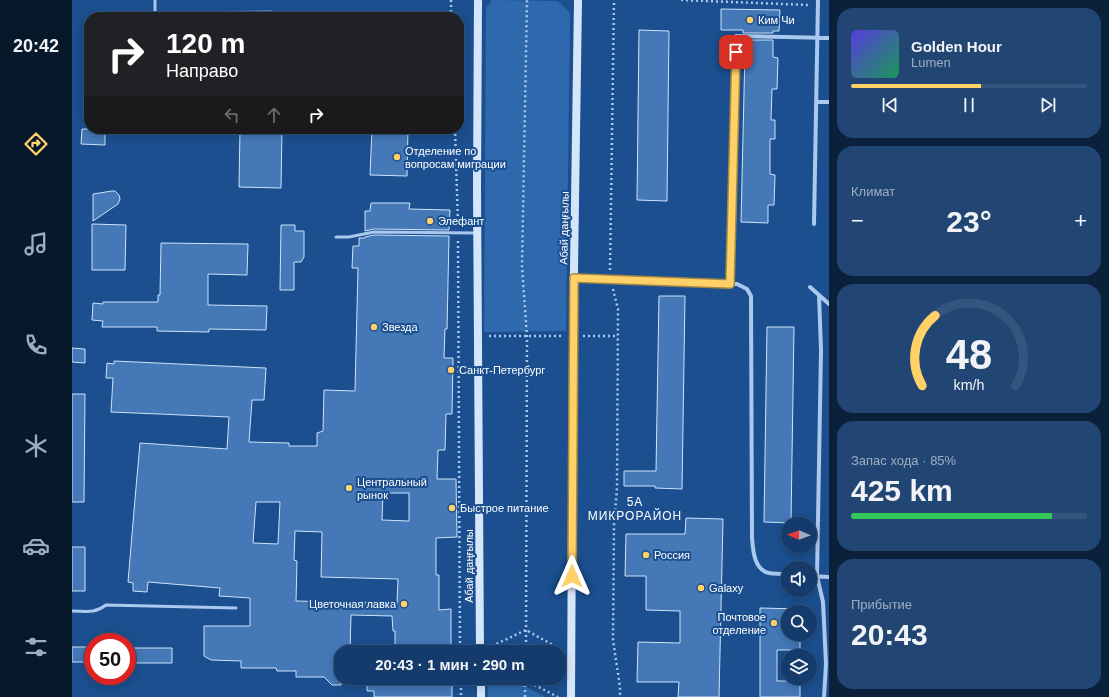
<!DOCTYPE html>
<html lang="ru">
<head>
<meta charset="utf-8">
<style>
  body { margin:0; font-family:Arial,sans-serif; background:#214673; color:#f1f3f6; height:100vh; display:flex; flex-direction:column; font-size:15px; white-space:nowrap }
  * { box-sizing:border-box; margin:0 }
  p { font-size:13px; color:#9dadc1 }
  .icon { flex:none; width:22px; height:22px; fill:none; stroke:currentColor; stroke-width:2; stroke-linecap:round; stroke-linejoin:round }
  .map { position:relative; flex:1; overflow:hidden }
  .panel { display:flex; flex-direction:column; gap:8px; padding:8px; background:#0b203b; width:280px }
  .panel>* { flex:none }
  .guide { position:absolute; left:12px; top:12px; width:380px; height:122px; border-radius:16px; box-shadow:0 2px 10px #0003,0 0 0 1px #33557e; background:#202124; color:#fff; overflow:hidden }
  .needle { width:26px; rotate:271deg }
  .controls { position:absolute; left:709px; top:517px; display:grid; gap:8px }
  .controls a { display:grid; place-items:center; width:36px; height:36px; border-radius:50%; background:#143b6b; box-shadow:0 2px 10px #0003,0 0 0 1px #33557e; font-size:20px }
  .speed { position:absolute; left:12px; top:633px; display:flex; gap:8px; font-size:20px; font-weight:700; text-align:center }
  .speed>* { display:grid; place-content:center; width:52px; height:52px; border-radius:50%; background:#143b6b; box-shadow:0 2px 10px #0003,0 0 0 1px #33557e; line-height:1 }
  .speed .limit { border:6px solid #d22; background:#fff; color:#111 }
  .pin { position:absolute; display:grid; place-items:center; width:34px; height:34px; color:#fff; margin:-17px; border-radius:8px; box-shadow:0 2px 6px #0006 }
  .me { position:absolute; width:44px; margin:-22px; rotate:0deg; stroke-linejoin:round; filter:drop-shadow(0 0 3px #0008) }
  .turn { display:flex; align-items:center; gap:14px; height:84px; padding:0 16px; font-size:18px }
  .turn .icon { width:52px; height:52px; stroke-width:2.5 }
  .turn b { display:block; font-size:28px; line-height:34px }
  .lanes { display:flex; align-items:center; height:38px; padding:0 16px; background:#0003; justify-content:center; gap:20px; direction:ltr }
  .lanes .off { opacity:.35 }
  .big { font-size:30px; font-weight:700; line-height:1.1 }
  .panel .tile { flex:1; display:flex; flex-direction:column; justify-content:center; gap:6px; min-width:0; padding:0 14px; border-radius:16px; background:#214673 }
  .panel .dial { align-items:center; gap:0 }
  .dial svg { height:104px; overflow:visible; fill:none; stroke:#33557e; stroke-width:7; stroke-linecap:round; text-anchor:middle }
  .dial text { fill:#f1f3f6; stroke:none }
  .song { display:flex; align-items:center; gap:12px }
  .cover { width:48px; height:48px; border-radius:6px; background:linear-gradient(135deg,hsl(250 70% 55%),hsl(150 70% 35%)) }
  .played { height:4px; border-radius:2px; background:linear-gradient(90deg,#ffd166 55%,#33557e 55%) }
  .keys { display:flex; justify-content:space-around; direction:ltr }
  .heat { display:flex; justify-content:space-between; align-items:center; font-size:22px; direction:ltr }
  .charge { height:6px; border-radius:3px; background:linear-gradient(90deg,#34c759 85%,#33557e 0) }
  .trip { position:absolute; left:262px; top:645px; width:232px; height:40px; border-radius:16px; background:#143b6b; box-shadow:0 2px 10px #0003,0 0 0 1px #33557e; font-weight:700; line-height:40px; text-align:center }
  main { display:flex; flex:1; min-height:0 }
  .menu { display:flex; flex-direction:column; width:72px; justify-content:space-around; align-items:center; background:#08182b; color:#9dadc1 }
  .menu .icon { width:28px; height:28px }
  .menu .on { color:#ffd166 }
  .menu b { font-size:18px; color:#f1f3f6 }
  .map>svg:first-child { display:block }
</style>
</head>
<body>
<main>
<nav class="menu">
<b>20:42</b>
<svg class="icon on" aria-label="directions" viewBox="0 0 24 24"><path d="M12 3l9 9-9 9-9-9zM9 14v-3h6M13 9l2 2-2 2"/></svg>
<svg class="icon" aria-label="music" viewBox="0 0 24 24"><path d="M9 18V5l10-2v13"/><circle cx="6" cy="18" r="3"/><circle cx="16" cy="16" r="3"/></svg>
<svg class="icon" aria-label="phone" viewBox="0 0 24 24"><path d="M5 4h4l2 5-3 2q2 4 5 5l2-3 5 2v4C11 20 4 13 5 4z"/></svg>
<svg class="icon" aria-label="climate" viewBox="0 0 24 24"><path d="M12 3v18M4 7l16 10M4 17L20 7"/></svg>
<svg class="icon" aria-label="car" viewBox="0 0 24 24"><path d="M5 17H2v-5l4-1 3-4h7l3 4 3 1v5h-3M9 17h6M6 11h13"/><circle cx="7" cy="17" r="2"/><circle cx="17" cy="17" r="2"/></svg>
<svg class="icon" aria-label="filters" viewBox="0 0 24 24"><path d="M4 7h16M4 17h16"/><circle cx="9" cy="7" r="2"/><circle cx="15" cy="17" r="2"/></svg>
</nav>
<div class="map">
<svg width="757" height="697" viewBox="0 0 757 697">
  <rect width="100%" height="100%" fill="#1b4f8f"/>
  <path fill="#2e69ad" d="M420 0 486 1 498 13 494 331 412 332 414 8Z
    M415 678H437L474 697H416Z"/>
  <path fill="#4478b7" stroke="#cfe3fa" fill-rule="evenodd" d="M649 9 708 10 707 31H701V33H671V30H649Z
    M567 30 597 31 595 201 565 200Z
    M671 40H701V57L706 58 705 89H700L699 120H703V139H698V174L703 175 702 205H696V223L669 222 673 50H671Z
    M10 129H33V145L9 144Z
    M168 129H210L209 188 167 187Z
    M300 129H336L335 176 298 175Z
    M40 191H43L47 195 48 199 46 204 21 221V194Z
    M299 203H338L337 209 378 210 377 230 302 229 293 231V211H298Z
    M20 224 54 225 53 270H20Z
    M209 225H223V231H232V257L229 262H222V290H208Z
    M302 235 377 236 375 329H373L372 358H381L380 414H374L373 450H366L365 479H384L385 537 364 538V575H367V610L379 609V652L323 651V631H321L320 616 279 615 278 652H269V685H260L252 677H224V671H205L204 668H169V661L139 660 132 656V626H178V598L147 596 148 588 76 582 75 592 61 591V583L56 582 63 499 68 443 155 449 157 417 39 412 41 378H34L35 363 42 364V361L194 368 192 400H180L177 442 217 443V446H245V433L251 431 252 390 283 391 286 268H280L281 246H287V238H293V237ZM311 493H337V521L310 520ZM184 502H208L206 544 181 543ZM223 531 250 532 249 577 326 579 325 603 224 601 225 561 222 560Z
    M89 243 176 244 175 275 136 274V305L195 306 194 330 137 329V332L85 331V327H30L31 321 20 320 21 303 31 304V302H86V295H88Z
    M587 296H613L610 489 583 488V486H552V471H584Z
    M695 327H722L719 523 692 522Z
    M0 348 13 349V363L0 362Z
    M0 394H13L12 502H0Z
    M614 518 651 519 647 697H606L607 682H565L566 642 608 643V611L574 610V576H553L554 534H613Z
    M0 547H13V591H0Z
    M688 608 728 609V612H716V634H728V650H705V681H728V697H688Z
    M0 647H21V662H0Z
    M55 648H100V663H55Z
    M295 678H380V697H302V691H295Z"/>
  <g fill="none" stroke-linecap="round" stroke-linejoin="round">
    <path stroke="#a9c9ee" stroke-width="2.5" stroke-dasharray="2 3" stroke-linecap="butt" d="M379 0V17
      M609 0 736 5
      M383 129 386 224
      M386 241 388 652
      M538 270 542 0
      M541 289 546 309 545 488 542 525 541 640 548 687V697
      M417 336H490
      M511 336H545
      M388 646 397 651
      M420 646 454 630 488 649
      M454 652 455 337 450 266 455 0
      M389 678V697
      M449 678 486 697
      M453 697V678"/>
    <path stroke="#a9c9ee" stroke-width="3" d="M83 13 199 12
      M83 17V0
      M264 237H277L302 232 404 233
      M0 611C14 611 22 614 34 605L164 608"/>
    <path stroke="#a9c9ee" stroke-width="4" d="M744 102H757
      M742 224 746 0
      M502 278 665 284 675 289 679 296 680 538C681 550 682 570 697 573 703 574 710 574 716 574
      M658 283 664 36 757 38
      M738 287 757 304
      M747 295 749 350 745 576 751 602 754 664 752 697
      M738 576 757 577"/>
    <path stroke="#d6e6fa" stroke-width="8" d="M406 0 405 189 408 652
      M409 678V697
      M499 697 501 336 506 0"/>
  </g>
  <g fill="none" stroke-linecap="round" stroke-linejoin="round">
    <g stroke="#a68842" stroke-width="10">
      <path id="route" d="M500 576 502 278 658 284 664 52"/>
    </g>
    <use href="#route" stroke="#ffd166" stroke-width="7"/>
  </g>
  <g fill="#ffd166" stroke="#1b4f8f" stroke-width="1.5">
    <circle cx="678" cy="20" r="4"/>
    <circle cx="325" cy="157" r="4"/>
    <circle cx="358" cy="221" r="4"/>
    <circle cx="302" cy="327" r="4"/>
    <circle cx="379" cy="370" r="4"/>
    <circle cx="277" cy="488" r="4"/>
    <circle cx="380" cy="508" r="4"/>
    <circle cx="574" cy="555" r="4"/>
    <circle cx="629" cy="588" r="4"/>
    <circle cx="332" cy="604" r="4"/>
    <circle cx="702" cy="623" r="4"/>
  </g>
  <g text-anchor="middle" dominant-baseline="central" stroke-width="4" stroke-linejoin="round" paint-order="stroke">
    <g font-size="11" fill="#fff" stroke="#1b4f8f" text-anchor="start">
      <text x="686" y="20">Ким Чи</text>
      <text x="333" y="151">Отделение по<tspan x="333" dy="13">вопросам миграции</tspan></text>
      <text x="366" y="221">Элефант</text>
      <text x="310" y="327">Звезда</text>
      <text x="387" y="370">Санкт-Петербург</text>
      <text x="285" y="482">Центральный<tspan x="285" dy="13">рынок</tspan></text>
      <text x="388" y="508">Быстрое питание</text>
      <text x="582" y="555">Россия</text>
      <text x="637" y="588">Galaxy</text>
      <text x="324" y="604" text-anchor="end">Цветочная лавка</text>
      <text x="694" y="617" text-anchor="end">Почтовое<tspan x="694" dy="13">отделение</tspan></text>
    </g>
    <g font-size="11" fill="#fff" stroke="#1b4f8f">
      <text transform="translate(492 228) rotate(-89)">Абай даңғылы</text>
      <text transform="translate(397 566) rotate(-90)">Абай даңғылы</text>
    </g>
    <g font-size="12" letter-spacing="1" fill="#fff" stroke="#1b4f8f">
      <text x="563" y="502">5А<tspan x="563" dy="14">МИКРОРАЙОН</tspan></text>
    </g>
  </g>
</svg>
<div class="controls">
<a><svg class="needle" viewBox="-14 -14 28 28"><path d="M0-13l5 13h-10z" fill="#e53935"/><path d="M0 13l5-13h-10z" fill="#9dadc1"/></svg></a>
<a><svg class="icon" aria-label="sound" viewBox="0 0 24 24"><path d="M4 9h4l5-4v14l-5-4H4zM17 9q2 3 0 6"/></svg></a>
<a><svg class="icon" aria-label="search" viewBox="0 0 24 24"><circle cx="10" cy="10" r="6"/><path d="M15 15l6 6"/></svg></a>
<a><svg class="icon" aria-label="layers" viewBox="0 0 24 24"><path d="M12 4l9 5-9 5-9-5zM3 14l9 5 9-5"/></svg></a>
</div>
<div class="speed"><div class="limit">50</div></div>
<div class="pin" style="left:664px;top:52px;background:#d93025"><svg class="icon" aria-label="arrive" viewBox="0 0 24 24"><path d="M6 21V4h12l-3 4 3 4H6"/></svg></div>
<svg class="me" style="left:500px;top:576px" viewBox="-20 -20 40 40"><path d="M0-17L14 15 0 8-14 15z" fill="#ffd166" stroke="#fff" stroke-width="4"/></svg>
<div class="trip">20:43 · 1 мин · 290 m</div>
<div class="guide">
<div class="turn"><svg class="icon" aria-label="right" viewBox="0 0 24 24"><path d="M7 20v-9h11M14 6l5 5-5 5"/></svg><div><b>120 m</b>Направо</div></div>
<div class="lanes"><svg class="icon off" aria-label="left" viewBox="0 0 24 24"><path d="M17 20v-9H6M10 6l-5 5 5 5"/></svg><svg class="icon off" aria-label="ahead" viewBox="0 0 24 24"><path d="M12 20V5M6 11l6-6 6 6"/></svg><svg class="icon" aria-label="right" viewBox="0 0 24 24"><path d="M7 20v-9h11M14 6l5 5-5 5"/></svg></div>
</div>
</div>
<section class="panel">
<div class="tile">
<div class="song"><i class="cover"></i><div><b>Golden Hour</b><p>Lumen</p></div></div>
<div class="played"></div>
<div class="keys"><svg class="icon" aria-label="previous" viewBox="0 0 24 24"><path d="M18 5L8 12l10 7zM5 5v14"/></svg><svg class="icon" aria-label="pause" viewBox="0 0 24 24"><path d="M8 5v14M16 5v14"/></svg><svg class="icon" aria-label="next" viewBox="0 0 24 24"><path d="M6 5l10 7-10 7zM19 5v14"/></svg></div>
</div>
<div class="tile"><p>Климат</p>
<div class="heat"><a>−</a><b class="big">23°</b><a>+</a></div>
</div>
<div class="tile dial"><svg viewBox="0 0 100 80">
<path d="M14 69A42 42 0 1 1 86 69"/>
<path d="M14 69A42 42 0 0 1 24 15" stroke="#ffd166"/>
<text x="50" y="56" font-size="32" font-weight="700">48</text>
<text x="50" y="72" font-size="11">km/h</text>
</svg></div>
<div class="tile"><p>Запас хода · 85%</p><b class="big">425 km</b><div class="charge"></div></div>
<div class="tile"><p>Прибытие</p><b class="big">20:43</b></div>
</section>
</main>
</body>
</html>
